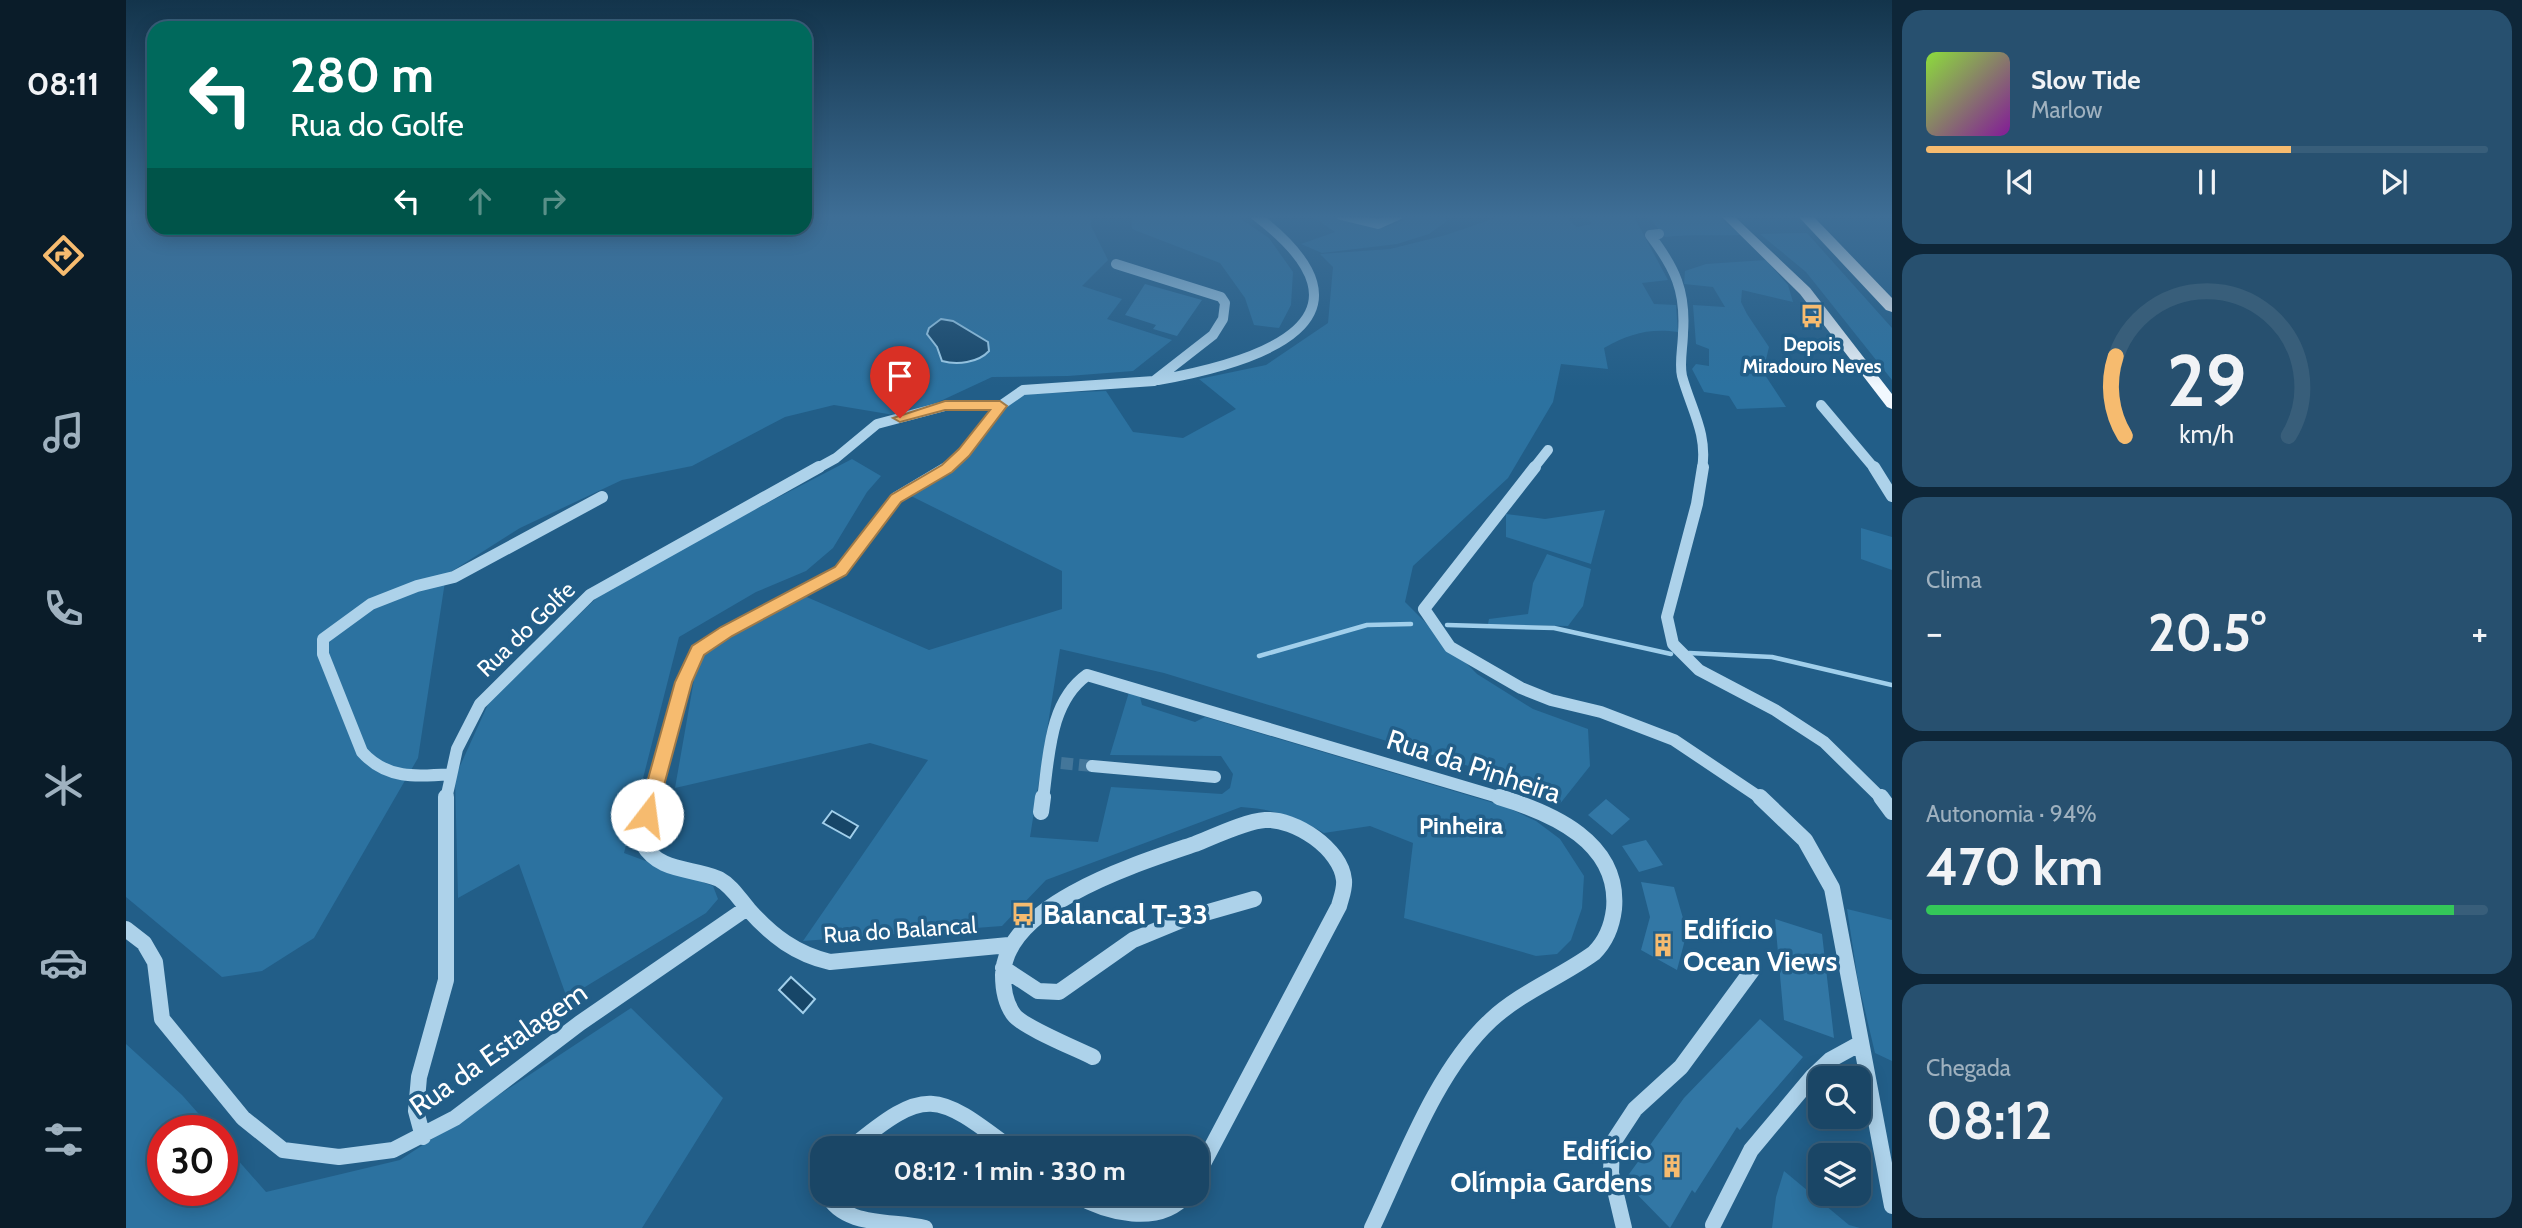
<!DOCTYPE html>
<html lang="pt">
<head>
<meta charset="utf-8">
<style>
  body { margin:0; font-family:Cabin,sans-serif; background:#27506f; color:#f1f3f6; height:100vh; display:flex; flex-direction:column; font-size:26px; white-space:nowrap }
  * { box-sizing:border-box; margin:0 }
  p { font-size:23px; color:#9fb1bf }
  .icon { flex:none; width:38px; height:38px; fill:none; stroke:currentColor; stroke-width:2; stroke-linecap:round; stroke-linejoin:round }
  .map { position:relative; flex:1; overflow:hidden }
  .side { display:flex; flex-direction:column; gap:10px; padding:10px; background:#0e2638; width:630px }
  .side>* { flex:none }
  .hud { position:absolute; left:21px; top:21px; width:665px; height:214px; border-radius:21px; box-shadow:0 4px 18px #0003,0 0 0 2px #385e7a; background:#00695c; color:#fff; overflow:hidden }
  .controls { position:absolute; left:1682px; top:1066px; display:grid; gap:14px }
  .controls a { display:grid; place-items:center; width:63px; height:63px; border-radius:14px; background:#1a4666; box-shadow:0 4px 18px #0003,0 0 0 2px #385e7a; font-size:35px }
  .speed { position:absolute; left:21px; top:1115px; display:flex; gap:14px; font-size:35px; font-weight:700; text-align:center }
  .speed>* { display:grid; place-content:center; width:91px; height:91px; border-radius:50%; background:#1a4666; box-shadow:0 4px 18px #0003,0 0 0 2px #385e7a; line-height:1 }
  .speed .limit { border:10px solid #d22; background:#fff; color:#111 }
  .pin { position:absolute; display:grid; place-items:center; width:60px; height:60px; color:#fff; margin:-72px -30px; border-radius:50% 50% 50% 0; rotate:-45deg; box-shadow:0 0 7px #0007 }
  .pin .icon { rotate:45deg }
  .me { position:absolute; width:77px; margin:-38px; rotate:15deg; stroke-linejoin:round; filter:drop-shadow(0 0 5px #0008) }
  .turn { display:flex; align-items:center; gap:24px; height:147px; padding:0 28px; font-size:32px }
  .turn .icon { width:91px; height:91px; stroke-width:2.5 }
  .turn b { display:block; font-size:49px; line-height:60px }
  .lanes { display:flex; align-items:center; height:66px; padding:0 28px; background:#0003; justify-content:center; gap:35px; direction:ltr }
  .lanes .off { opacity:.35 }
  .big { font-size:52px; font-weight:700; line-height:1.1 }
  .side .tile { flex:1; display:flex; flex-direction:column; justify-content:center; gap:10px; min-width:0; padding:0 24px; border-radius:21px; background:#27506f }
  .side .dial { align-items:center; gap:0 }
  .dial svg { height:182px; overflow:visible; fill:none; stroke:#385e7a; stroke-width:7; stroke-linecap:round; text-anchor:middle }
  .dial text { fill:#f1f3f6; stroke:none }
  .song { display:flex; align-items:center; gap:21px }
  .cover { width:84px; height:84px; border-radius:10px; background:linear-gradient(135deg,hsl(90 70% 55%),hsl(290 70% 35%)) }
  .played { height:7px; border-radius:4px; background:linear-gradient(90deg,#f6bb6f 65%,#385e7a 65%) }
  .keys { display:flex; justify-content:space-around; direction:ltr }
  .heat { display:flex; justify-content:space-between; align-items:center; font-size:38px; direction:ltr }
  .charge { height:10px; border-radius:5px; background:linear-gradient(90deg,#34c759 94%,#385e7a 0) }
  .trip { position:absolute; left:684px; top:1136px; width:399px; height:70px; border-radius:21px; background:#1a4666; box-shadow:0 4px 18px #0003,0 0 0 2px #385e7a; font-weight:700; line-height:70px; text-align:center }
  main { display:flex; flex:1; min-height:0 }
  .tabs { display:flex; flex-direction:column; width:126px; justify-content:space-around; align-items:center; background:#0a1c29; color:#9fb1bf }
  .tabs .icon { width:49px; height:49px }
  .tabs .on { color:#f6bb6f }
  .tabs b { font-size:32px; color:#f1f3f6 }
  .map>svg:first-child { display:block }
</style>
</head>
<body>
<main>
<nav class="tabs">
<b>08:11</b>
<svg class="icon on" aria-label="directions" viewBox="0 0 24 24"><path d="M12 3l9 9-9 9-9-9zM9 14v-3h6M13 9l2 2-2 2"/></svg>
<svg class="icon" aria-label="music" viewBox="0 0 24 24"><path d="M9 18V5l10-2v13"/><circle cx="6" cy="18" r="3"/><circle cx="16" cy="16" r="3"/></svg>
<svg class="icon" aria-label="phone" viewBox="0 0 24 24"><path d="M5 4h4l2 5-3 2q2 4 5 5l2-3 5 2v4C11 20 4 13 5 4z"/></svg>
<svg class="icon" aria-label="climate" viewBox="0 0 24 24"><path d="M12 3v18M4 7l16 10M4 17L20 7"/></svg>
<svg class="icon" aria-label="car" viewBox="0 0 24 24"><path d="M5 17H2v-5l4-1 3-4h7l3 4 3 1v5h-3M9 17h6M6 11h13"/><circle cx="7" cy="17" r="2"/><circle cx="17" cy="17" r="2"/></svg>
<svg class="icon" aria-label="filters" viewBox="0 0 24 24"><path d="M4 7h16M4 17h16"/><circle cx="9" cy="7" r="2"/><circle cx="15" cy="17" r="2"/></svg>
</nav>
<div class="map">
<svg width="1766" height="1228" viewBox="0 0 1766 1228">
  <rect width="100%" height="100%" fill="#225e88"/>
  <path fill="#2c72a0" d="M0 215H28V228H679V215H965V226L982 260 956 286 996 299 981 319 1046 340 1007 371 942 376 866 377 808 404 768 415 708 405 659 417 566 466 496 480 394 528 320 575 292 758 188 938 136 971 96 977 0 897Z
    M1005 215H1109L1143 238 1167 272 1165 305 1153 328 1128 325 1119 298 1094 263 1006 229Z
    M1185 215C1192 215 1201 214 1208 215 1238 221 1244 237 1277 220L1276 215H1317L1321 221 1303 234 1271 244 1196 253 1175 244 1209 232Z
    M1378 215H1437L1451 227 1466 224 1458 215H1507L1542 280 1516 283 1528 304 1550 305 1552 332C1523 328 1503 334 1478 348L1482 369 1435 364 1427 402 1382 478 1287 566 1279 602 1351 674 1407 709 1462 729 1464 766 1433 805 1395 782 1038 673 934 649 904 837 972 842 985 787 1096 794 1104 788 1107 774 1095 756 984 755 1003 692 1013 693 1016 705 1069 722 1079 717 1378 806 1410 821 1434 839 1458 876 1456 908 1445 940 1431 954 1410 956 1278 918 1287 843 1244 826 1198 833C1172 817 1146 809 1115 807L920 880 876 926 677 941 802 760 744 743 549 788 573 651 676 595 803 650 936 609V571L785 496 824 474 839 460 873 409 895 394 980 391 1007 432 1057 438 1110 409 1073 379 1140 365 1202 323 1207 267 1194 254 1264 249 1320 235Z
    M1521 215H1589L1616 235C1589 236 1567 234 1539 237Z
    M1681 233 1766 328V380L1680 272 1634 234Z
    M1640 260 1662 285 1667 302 1616 290 1615 302 1621 314 1643 347 1637 372 1660 407 1611 409 1603 396 1578 392 1566 369 1570 364 1583 366V349L1570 344 1567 305 1599 307 1587 287 1558 284 1559 271 1580 264Z
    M726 459 755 476 741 492 707 548 680 571 630 592 553 637 498 853 587 886 592 899 580 913 441 998 393 864 332 898 329 777 364 700 484 585Z
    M1479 510 1465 564 1380 537V514L1419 519Z
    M1735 528 1766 537V570L1735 559Z
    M1421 554 1465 569 1457 606 1442 626 1362 624 1363 619 1402 614 1407 583Z
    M1721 909 1766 920V1061L1749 1053 1732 981Z
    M505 1008 597 1098 516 1228H0V1044L56 1095 87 1130H37V1190H96V1142L140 1192 274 1160Z
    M1658 1171 1723 1225 1734 1228H1646L1650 1197Z"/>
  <path fill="#174668" stroke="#a1cfeb" stroke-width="2" d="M815 319 827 321 862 342 863 351C852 363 831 365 816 361L811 347 801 334 803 328Z
    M706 811 732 826 724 838 697 823Z
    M665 977 689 999 677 1013 653 990Z"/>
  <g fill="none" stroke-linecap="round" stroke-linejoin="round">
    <path stroke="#a1cfeb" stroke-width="4.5" d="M1321 625 1428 628 1545 654
      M1563 653 1646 657 1766 685
      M1133 656 1241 625 1285 624"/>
  </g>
  <path fill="#3277a5" d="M1019 284 1076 300 1051 336 1027 329 1030 325 999 315Z
    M1480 799 1504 819 1486 835 1462 815Z
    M1520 840 1537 865 1513 872 1496 846Z
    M1515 882 1548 887 1561 932 1551 970 1515 950 1524 917Z
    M1649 919 1696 934 1708 1038 1658 1020Z
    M1634 1019 1677 1057 1614 1130 1611 1127 1569 1193 1566 1190 1544 1228 1498 1181 1558 1098Z"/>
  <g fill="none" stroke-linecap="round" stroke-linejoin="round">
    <path stroke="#43769a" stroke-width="12" stroke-dasharray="12 6" stroke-linecap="butt" d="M935 763 966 766"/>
    <path stroke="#add2ea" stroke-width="10" d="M1215 215 1252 224 1272 215
      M1533 234 1524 235C1549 268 1560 291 1557 333 1557 346 1553 363 1556 376 1565 409 1582 434 1576 469
      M1032 380C1133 362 1267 320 1129 215
      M1695 405 1749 469
      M690 469 710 458 751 424 819 406H874
      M819 469 838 453 874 406 897 390 1028 381 1087 335 1097 319 1099 303 1095 297 990 264
      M1407 469 1422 450"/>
    <path stroke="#add2ea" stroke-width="12" d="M1409 467 1298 609 1324 647 1395 688 1425 700 1475 712 1548 740 1636 799
      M1577 467 1571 504 1541 617 1547 644 1573 670 1649 710 1698 742 1756 799
      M1748 467 1766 496
      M966 766 1089 777
      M324 774C290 777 260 779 236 752L197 654V639L245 604 291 586 328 577 476 497
      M320 799 331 749 354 704 464 595 693 467
      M525 799 558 682 572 651 600 631 714 571 770 498 822 467
      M917 799C923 757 923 702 961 675L1379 799"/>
    <path stroke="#add2ea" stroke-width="16" d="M526 797 517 844C534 873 565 867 593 879 606 886 614 900 623 910 646 936 670 954 704 962L883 945
      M1634 797 1679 840 1706 888 1766 1206
      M1755 797 1766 812
      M915 812 917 797
      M0 929 18 943 29 962 36 1019 117 1118 157 1150 213 1157 267 1150 329 1118 454 1023 621 908
      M877 968 912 991 933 992 1007 940 1058 919 1128 899
      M967 1057C951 1049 897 1027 888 1015 879 1003 877 989 877 975 879 904 1013 863 1069 844 1087 837 1120 821 1139 820 1169 818 1215 849 1218 880 1219 889 1215 898 1213 906L1071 1175
      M297 1137 290 1111 293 1077 320 980V797
      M725 1148C800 1086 810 1092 884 1148
      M701 1194C718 1228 767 1220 799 1228
      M948 1194C981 1213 1033 1227 1061 1194
      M1587 1225 1625 1150 1687 1076 1704 1060 1735 1043
      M1246 1228C1278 1161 1310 1071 1365 1020 1395 992 1435 977 1468 953 1480 941 1486 926 1488 909 1494 842 1426 813 1373 797
      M1498 1228 1485 1173 1486 1144 1509 1109 1555 1067 1627 969"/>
    <path fill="#f1f8fe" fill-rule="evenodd" d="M1594 215H1607L1684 288 1766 394V409L1761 407 1674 294Z"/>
    <path fill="#fff" fill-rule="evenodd" d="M1671 215H1686L1766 298V312L1760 310Z"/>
  </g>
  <linearGradient id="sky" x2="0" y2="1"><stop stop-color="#13344b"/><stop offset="0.56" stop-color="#3e6e96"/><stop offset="1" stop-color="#3e6e96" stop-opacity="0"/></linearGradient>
  <rect width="1766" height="387" fill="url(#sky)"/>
  <path fill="#f6bb6f" stroke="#a07a48" stroke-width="2" d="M819 401H874L881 406 843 456 826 472 775 502 720 575 606 636 578 655 566 682 530 815 528 821 521 824 515 821 512 815 549 682 566 646 595 627 709 567 765 495 816 465 833 449 864 410H819L774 422 767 418Z"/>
  <defs>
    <g id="bus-bare" transform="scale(1.89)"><path d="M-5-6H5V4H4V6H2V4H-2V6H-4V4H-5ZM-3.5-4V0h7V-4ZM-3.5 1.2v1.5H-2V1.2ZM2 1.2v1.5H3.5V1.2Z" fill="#f6bb6f" stroke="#225e88" stroke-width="2.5" paint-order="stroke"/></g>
    <g id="building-bare" transform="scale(1.89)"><path d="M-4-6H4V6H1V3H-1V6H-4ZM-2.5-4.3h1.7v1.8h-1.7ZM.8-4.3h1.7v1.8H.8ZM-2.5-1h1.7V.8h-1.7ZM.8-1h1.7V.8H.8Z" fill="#f6bb6f" stroke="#225e88" stroke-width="2.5" paint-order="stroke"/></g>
  </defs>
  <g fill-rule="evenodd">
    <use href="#bus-bare" x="1686" y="316"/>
    <use href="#bus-bare" x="897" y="914"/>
    <use href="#building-bare" x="1537" y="945"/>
    <use href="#building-bare" x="1546" y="1166"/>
  </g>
  <g text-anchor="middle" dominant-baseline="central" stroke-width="7" stroke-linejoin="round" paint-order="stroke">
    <g font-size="19" font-weight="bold" fill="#fff" stroke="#225e88">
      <text x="1686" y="344">Depois<tspan x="1686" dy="22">Miradouro Neves</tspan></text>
    </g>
    <g font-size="23" fill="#fff" stroke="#225e88">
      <text transform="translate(400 629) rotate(-44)">Rua do Golfe</text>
      <text transform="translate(774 930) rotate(-4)">Rua do Balancal</text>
    </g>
    <g font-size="24" font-weight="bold" fill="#fff" stroke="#225e88">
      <text x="1335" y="825">Pinheira</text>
    </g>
    <g font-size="28" fill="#fff" stroke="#225e88">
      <text transform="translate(1348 766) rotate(18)">Rua da Pinheira</text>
      <text transform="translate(372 1049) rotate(-35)">Rua da Estalagem</text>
    </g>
    <g font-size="28" font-weight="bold" fill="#fff" stroke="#225e88" text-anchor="start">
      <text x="917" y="914">Balancal T-33</text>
      <text x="1557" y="929">Edifício<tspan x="1557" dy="32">Ocean Views</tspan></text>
      <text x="1526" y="1150" text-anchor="end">Edifício<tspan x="1526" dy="32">Olímpia Gardens</tspan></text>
    </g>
  </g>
</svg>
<div class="controls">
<a><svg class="icon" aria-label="search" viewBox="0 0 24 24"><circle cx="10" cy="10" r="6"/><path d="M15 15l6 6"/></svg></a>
<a><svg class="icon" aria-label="layers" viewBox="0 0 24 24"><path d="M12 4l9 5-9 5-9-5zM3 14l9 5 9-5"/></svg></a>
</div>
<div class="speed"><div class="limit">30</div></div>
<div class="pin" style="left:774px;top:418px;background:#d93025"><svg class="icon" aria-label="arrive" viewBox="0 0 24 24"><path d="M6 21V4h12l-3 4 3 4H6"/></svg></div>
<svg class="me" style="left:521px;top:815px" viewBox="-20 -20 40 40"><circle r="19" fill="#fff"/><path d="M0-13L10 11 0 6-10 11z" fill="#f6bb6f"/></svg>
<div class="trip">08:12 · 1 min · 330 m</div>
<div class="hud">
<div class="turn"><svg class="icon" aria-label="left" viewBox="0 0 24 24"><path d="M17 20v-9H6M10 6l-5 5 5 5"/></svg><div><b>280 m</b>Rua do Golfe</div></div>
<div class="lanes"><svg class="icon" aria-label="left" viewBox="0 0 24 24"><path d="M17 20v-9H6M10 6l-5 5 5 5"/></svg><svg class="icon off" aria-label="ahead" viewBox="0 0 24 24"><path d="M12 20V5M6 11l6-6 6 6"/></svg><svg class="icon off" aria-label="right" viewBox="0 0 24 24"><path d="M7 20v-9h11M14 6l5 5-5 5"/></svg></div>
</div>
</div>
<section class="side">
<div class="tile">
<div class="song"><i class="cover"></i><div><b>Slow Tide</b><p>Marlow</p></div></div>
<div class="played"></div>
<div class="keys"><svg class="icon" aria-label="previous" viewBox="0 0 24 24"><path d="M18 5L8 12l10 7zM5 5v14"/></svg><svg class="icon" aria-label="pause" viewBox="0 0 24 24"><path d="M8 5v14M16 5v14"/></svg><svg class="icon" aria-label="next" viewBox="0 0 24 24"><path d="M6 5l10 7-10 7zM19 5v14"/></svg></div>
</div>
<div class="tile dial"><svg viewBox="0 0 100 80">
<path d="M14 69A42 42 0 1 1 86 69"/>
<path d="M14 69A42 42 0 0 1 10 34" stroke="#f6bb6f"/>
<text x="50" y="56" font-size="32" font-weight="700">29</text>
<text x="50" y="72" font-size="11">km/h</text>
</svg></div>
<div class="tile"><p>Clima</p>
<div class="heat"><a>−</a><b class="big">20.5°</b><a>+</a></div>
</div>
<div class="tile"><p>Autonomia · 94%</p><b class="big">470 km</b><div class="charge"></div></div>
<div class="tile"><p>Chegada</p><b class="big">08:12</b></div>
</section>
</main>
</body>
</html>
